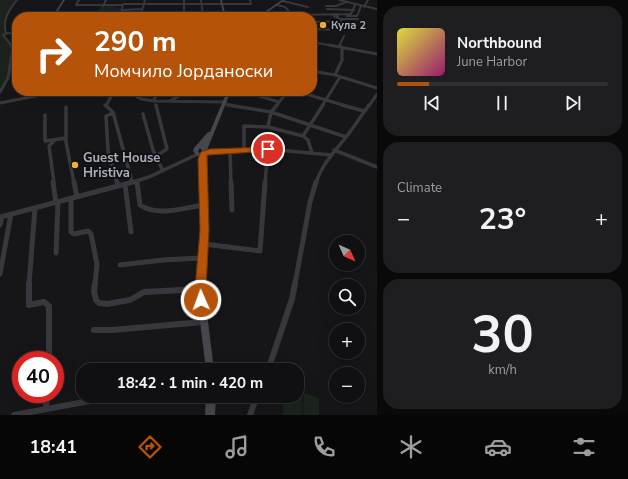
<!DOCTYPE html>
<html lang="en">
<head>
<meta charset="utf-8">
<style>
  body { margin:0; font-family:"Nunito Sans",sans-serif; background:#1e1e20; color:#f1f3f6; height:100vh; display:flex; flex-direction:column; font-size:15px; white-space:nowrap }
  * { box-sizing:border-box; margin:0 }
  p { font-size:13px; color:#9c9d9f }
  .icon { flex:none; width:22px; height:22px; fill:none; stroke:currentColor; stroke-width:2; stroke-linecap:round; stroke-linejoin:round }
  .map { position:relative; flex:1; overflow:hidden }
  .sheet { display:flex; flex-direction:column; gap:6px; padding:6px; background:#09090a; width:251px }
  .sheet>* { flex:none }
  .banner { position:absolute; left:12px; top:12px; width:305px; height:84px; border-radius:16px; box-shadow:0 4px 16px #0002,0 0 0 1px #303032; background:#b45309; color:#fff; overflow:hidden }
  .needle { width:26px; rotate:135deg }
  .controls { position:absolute; left:329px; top:235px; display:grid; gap:8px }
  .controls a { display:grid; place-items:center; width:36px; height:36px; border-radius:50%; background:#101012; box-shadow:0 4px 16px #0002,0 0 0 1px #303032; font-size:20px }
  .speed { position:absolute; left:12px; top:351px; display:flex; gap:8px; font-size:20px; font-weight:700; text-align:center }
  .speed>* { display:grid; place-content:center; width:52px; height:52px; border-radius:50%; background:#101012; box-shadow:0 4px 16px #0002,0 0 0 1px #303032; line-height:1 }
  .speed .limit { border:6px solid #d22; background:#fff; color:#111 }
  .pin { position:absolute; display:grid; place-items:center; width:34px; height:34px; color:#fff; margin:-17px; border:2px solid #fff; border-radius:50%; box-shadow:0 1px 4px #0007 }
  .me { position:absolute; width:44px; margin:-22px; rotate:358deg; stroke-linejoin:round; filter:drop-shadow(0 0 3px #0008) }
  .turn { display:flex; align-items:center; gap:14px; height:84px; padding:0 16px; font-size:18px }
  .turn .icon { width:52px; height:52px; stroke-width:2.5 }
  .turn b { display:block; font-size:28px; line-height:34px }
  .big { font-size:30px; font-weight:700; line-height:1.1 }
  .sheet .tile { flex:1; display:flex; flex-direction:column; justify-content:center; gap:6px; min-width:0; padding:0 14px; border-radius:16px; background:#1e1e20 }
  .sheet .dial { align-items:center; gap:0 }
  .dial b { font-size:52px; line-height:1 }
  .song { display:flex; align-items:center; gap:12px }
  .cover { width:48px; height:48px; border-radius:6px; background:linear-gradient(135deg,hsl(60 70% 55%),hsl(320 70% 35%)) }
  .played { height:4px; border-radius:2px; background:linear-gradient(90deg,#b45309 15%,#303032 15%) }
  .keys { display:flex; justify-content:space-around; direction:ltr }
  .heat { display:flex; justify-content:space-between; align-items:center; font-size:22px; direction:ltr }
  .trip { position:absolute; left:76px; top:363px; width:228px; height:40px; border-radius:16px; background:#101012; box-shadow:0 4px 16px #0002,0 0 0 1px #303032; font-weight:700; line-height:40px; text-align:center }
  .menu { display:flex; height:64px; justify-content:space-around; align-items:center; background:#060607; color:#9c9d9f }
  .menu .icon { width:28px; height:28px }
  .menu .current { color:#b45309 }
  .menu b { font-size:18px; color:#f1f3f6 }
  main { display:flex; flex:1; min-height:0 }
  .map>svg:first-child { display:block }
</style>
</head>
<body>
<main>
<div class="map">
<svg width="377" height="415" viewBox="0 0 377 415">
  <rect width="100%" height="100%" fill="#161618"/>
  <path fill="#1c231d" d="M0 0H17C8 9 5 20 6 33L3 34 12 45 8 78 0 92Z
    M101 6H116V8H121L119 15 97 14Z
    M297 376 303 377 302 415H282L284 396H297Z
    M304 393 319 398V415H303Z"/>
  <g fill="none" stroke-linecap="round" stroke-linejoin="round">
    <path stroke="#37383d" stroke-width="2" d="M79 0 76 5H123
      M184 0V17
      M201 0 203 17
      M339 0 377 9
      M283 1 308 7
      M277 5 285 7 293 16
      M103 6 106 0
      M326 6H336L346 2
      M364 7 368 0
      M327 9 354 10
      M122 10 142 9
      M292 15 351 14 355 5
      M158 16H225
      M338 16H334L340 19H358
      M347 16H357L361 6
      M120 17 123 4H251L250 0
      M140 17 145 0
      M312 22 342 21
      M312 29 342 30
      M6 33C2 20 9 10 17 0
      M312 42 334 46
      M12 46 3 35 8 33 17 34
      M313 46 315 43
      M339 46 344 36"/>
    <path stroke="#37383d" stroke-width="3" d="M329 45 377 54
      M339 47 340 45
      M312 49 314 45
      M312 71 335 75 377 88
      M335 75 342 60V48
      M137 91 134 95 141 99 153 101
      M159 91 153 101 225 102
      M255 91 256 95 279 102
      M296 91 346 106
      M0 92 8 78 13 48 11 45
      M170 101 188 91
      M0 103 41 95 42 91
      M225 104 234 106
      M106 106 114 91
      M276 106 288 91
      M322 106 340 77
      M369 106 377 94"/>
    <path stroke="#37383d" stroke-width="3.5" d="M105 105 113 112 132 182
      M156 105 167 149 156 156
      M228 105 271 112 346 137
      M342 105 364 111
      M66 107V142L74 183
      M113 113 106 116 108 151 117 183
      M143 114 153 150 163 171
      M45 115V141L66 138
      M268 127 303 136
      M334 150 377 167
      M230 151 231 183
      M244 151V126L268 127 271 112 277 105
      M312 153 308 140 303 136 323 105
      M204 154 268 149 331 155
      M137 181V183
      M54 183 49 146 55 140
      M130 183 149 177 198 154
      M265 183 268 149
      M316 183C322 164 335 151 347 136 355 125 362 115 369 105"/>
    <path stroke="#37383d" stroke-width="5" d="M53 182 56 203
      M74 182 77 197
      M117 182 118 186
      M137 182 140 205C158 217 183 208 203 205
      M231 182 232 210
      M125 184 131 232
      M71 199V232L74 234 88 231 91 234 97 264 95 284
      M0 217 133 182
      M0 225 2 217
      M204 244 260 251 265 182
      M56 253 58 202
      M120 265 163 260 202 258
      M0 274 11 214
      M29 284 35 208
      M295 284 310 202 316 182"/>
    <path stroke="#37383d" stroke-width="6" d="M29 283V305L44 302 49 306V360
      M95 283 94 291 96 300 99 303 107 304 130 300 144 292 200 289
      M94 330H112L203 322
      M268 370 292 299 295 283
      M46 408 47 394
      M14 415 117 396
      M250 415 257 396"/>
    <path fill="#45474d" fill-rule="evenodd" d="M63 0H65L54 17H52Z
      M220 0H222L226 17H224Z
      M282 0H285L260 17H257Z
      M227 91H231L207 150V154L205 159 208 230 204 289 214 370H206L196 289 202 230 199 159 200 157 196 155 193 151 194 148 208 132H210ZM200 148 202 151 200 154 198 151Z
      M206 396H216L215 415H205Z"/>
  </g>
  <path fill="#b45309" stroke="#753606" d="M268 147H271V151L207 155 209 230 206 289 207 300 205 304 201 305 197 304 195 289 200 230 198 159 201 152 210 149Z"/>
  <g fill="#f2b134" stroke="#111113" stroke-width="1.5">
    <circle cx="323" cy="25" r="4"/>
    <circle cx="75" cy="165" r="4"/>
  </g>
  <g text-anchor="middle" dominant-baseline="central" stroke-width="4" stroke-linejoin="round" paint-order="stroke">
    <g font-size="11" font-weight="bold" fill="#a8adb8" stroke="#111113" text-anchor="start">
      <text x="331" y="25">Кула 2</text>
    </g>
    <g font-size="13" font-weight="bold" fill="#a8adb8" stroke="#111113" text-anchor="start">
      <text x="83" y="158">Guest House<tspan x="83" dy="15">Hristiva</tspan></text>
    </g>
  </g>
</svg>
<div class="controls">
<a><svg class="needle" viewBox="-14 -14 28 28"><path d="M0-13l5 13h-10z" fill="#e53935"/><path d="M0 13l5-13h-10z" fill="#9c9d9f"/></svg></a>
<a><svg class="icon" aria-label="search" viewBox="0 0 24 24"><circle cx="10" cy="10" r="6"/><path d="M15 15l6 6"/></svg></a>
<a>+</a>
<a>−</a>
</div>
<div class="speed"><div class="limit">40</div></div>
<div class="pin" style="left:268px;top:149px;background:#d93025"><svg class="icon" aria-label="arrive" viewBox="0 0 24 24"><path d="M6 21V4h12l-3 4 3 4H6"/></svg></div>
<svg class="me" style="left:201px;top:300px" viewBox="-20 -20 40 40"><circle r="17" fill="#b45309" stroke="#fff" stroke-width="3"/><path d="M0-11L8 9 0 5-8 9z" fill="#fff"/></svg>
<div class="trip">18:42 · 1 min · 420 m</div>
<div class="banner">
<div class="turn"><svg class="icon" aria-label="right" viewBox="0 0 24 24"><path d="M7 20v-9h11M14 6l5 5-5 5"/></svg><div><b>290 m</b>Момчило Јорданоски</div></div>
</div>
</div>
<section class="sheet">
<div class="tile">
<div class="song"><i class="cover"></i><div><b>Northbound</b><p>June Harbor</p></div></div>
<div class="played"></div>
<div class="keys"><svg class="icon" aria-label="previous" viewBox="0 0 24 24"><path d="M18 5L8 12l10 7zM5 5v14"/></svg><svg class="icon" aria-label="pause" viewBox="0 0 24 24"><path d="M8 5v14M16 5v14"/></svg><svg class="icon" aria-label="next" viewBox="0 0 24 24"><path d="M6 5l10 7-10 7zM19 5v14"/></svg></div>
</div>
<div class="tile"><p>Climate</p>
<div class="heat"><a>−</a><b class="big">23°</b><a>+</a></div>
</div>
<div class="tile dial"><b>30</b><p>km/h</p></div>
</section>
</main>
<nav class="menu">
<b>18:41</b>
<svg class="icon current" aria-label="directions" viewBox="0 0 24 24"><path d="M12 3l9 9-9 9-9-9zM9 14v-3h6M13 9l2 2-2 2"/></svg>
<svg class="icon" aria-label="music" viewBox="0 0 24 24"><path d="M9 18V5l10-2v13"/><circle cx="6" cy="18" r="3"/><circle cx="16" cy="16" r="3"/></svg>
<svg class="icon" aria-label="phone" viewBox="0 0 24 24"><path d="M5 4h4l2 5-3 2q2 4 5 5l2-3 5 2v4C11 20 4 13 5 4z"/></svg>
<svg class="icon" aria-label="climate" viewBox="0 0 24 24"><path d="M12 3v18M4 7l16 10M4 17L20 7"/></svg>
<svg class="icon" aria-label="car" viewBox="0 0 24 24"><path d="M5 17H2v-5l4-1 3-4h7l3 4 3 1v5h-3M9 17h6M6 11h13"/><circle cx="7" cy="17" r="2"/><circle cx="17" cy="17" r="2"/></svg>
<svg class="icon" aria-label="filters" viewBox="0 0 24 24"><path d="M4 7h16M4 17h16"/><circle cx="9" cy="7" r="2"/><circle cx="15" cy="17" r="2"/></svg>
</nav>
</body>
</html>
